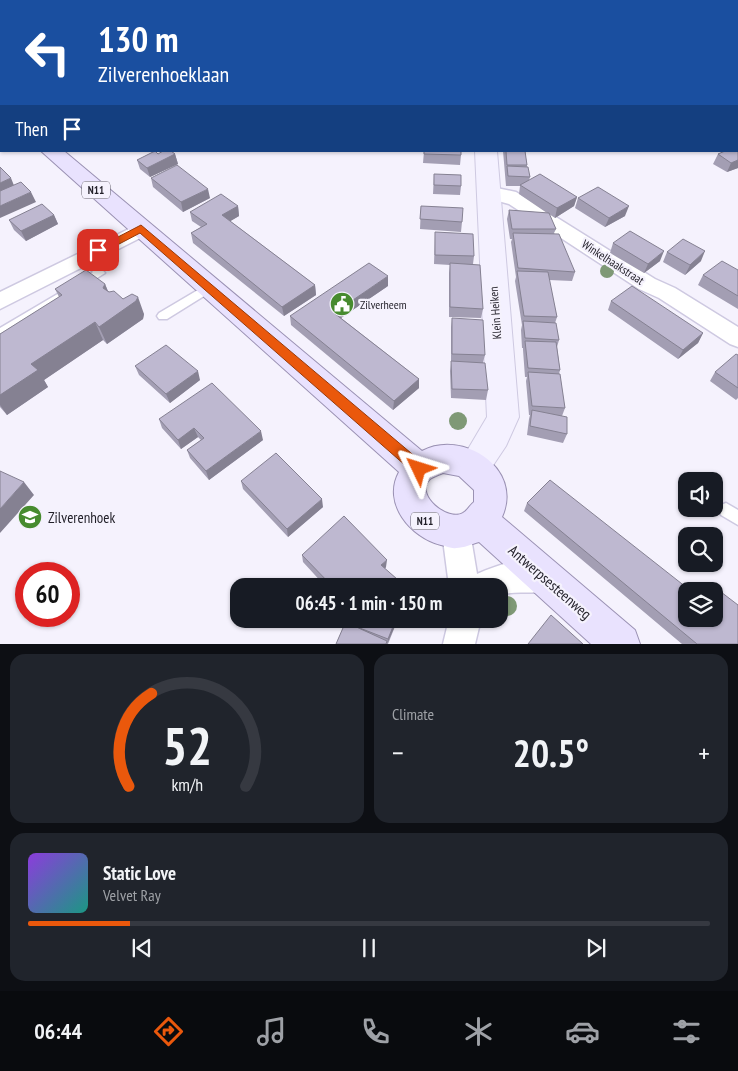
<!DOCTYPE html>
<html lang="en">
<head>
<meta charset="utf-8">
<style>
  body { margin:0; font-family:"PT Sans Narrow",sans-serif; background:#20242c; color:#f1f3f6; height:100vh; display:flex; flex-direction:column; font-size:19px; white-space:nowrap }
  * { box-sizing:border-box; margin:0 }
  p { font-size:16px; color:#9ea1a6 }
  .icon { flex:none; width:28px; height:28px; fill:none; stroke:currentColor; stroke-width:2; stroke-linecap:round; stroke-linejoin:round }
  .map { position:relative; height:644px; overflow:hidden }
  .drawer { display:flex; flex-direction:column; gap:10px; padding:10px; background:#0d0f14; flex:1 }
  .drawer>* { flex:none }
  .guide { position:absolute; left:0px; top:0px; width:739px; height:152px; box-shadow:0 1px 4px #0004; background:#1a4fa0; color:#fff; overflow:hidden }
  .controls { position:absolute; left:678px; top:472px; display:grid; gap:10px }
  .controls a { display:grid; place-items:center; width:45px; height:45px; border-radius:10px; background:#171b24; box-shadow:0 1px 4px #0004; font-size:25px }
  .speed { position:absolute; left:15px; top:562px; display:flex; gap:10px; font-size:25px; font-weight:700; text-align:center }
  .speed>* { display:grid; place-content:center; width:65px; height:65px; border-radius:50%; background:#171b24; box-shadow:0 1px 4px #0004; line-height:1 }
  .speed .limit { border:8px solid #d22; background:#fff; color:#111 }
  .pin { position:absolute; display:grid; place-items:center; width:42px; height:42px; color:#fff; margin:-21px; border-radius:10px; box-shadow:0 2px 8px #0006 }
  .me { position:absolute; width:55px; margin:-28px; rotate:311deg; stroke-linejoin:round; filter:drop-shadow(0 0 4px #0008) }
  .turn { display:flex; align-items:center; gap:18px; height:105px; padding:0 15px; font-size:22px }
  .turn .icon { width:65px; height:65px; stroke-width:2.5 }
  .turn b { display:block; font-size:35px; line-height:42px }
  .then { display:flex; align-items:center; height:48px; padding:0 15px; background:#0003; gap:10px; font-size:19px }
  .big { font-size:38px; font-weight:700; line-height:1.1 }
  .drawer .card { flex:1; display:flex; flex-direction:column; justify-content:center; gap:8px; min-width:0; padding:0 18px; border-radius:15px; background:#20242c }
  .drawer .dial { align-items:center; gap:0 }
  .dial svg { height:130px; overflow:visible; fill:none; stroke:#363941; stroke-width:7; stroke-linecap:round; text-anchor:middle }
  .dial text { fill:#f1f3f6; stroke:none }
  .song { display:flex; align-items:center; gap:15px }
  .cover { width:60px; height:60px; border-radius:8px; background:linear-gradient(135deg,hsl(270 70% 55%),hsl(170 70% 35%)) }
  .played { height:5px; border-radius:2px; background:linear-gradient(90deg,#ea580c 15%,#363941 15%) }
  .keys { display:flex; justify-content:space-around; direction:ltr }
  .heat { display:flex; justify-content:space-between; align-items:center; font-size:28px; direction:ltr }
  .drawer .tiles { flex:1; display:grid; gap:10px; grid-template-columns:1fr 1fr }
  .card:last-child { grid-column:span 2 }
  .trip { position:absolute; left:230px; top:578px; width:278px; height:50px; border-radius:15px; background:#171b24; box-shadow:0 1px 4px #0004; font-weight:700; line-height:50px; text-align:center }
  .dock { display:flex; height:80px; justify-content:space-around; align-items:center; background:#090b0e; color:#9ea1a6 }
  .dock .icon { width:35px; height:35px }
  .dock .selected { color:#ea580c }
  .dock b { font-size:22px; color:#f1f3f6 }
  .map>svg:first-child { display:block }
</style>
</head>
<body>
<div class="map">
<svg width="738" height="644" viewBox="0 0 738 644">
  <rect width="100%" height="100%" fill="#f5f2fd"/>
  <g fill="none" stroke-linecap="round" stroke-linejoin="round">
    <g stroke="#cec9e1" stroke-width="3">
      <path id="lane" d="M85 254 89 255 105 273 81 288 77 287 76 284 93 272 80 257Z
        M208 284 213 288 212 291 167 319H159L157 316 159 313Z
        M61 292 66 296 65 299 0 337V328Z
        M726 503 738 510V525L721 515 719 510 721 505Z"/>
    </g>
    <g stroke="#cec9e1" stroke-width="3">
      <path id="street" d="M183 0H200V1H183Z
        M695 0H711V1H695Z
        M487 186 516 192 655 279 675 288 738 327V347L730 344 659 298 639 289 509 204 480 196 478 192 480 188Z
        M141 223 148 224 151 229 148 234 0 309V292Z
        M456 518 466 522 470 532 477 574C505 562 527 555 557 567L561 578 557 589C538 597 518 588 499 596V586H449L442 532 446 522Z
        M449 619H481L475 644H443Z"/>
    </g>
    <g stroke="#cec9e1" stroke-width="2">
      <path id="secondary" d="M475 151H497L519 417 506 446 486 476 474 481 462 476 458 466 487 417Z"/>
    </g>
    <g stroke="#9a91b3" stroke-width="2">
      <path id="primary" d="M0 96H1V109H0Z
        M41 151H64L422 451C462 429 524 468 502 517L635 630 640 644H591L479 542C472 544 464 548 456 548 452 549 446 546 441 545 410 537 382 503 399 472ZM443 473 459 476 474 490V502C470 505 467 511 463 513 448 522 415 495 429 480 432 477 439 475 443 473Z"/>
    </g>
    <use href="#lane" fill="#fff" fill-rule="evenodd"/>
    <use href="#street" fill="#fff" fill-rule="evenodd"/>
    <use href="#secondary" fill="#f4f1ff" fill-rule="evenodd"/>
    <use href="#primary" fill="#e9e2fe" fill-rule="evenodd"/>
    <g stroke="#56545d" stroke-width="4">
      <path id="rail" d="M600 0 603 1"/>
    </g>
    <use href="#rail" stroke="#f5f2fd" stroke-width="2.5" stroke-dasharray="7" stroke-linecap="butt"/>
  </g>
  <g fill="#7f9976">
    <circle cx="607" cy="271" r="7"/>
    <circle cx="458" cy="421" r="9"/>
    <circle cx="507" cy="606" r="10"/>
  </g>
  <path fill="#a39eb3" d="M272 0H317V1H272Z
    M639 0H665L663 1H643Z
    M738 146V168L727 172 713 164 718 154Z
    M424 151 461 155 460 165 423 163Z
    M503 151H525L527 165V167L530 177 529 180 577 197 574 206 555 218 549 214 556 229 554 233 575 272 572 281 549 280 557 317 555 323 559 340 557 347 560 370 559 374 565 408 562 416 567 434 563 443 527 435 529 419 530 415H529L526 381 527 377H525L523 350V348H522L521 330 522 325 515 281 516 277 511 242 512 239H510L507 219 509 210 547 213 519 194 520 186H506Z
    M158 154H175L178 164 150 177 140 169 137 160Z
    M434 174 461 186 460 195 433 194Z
    M151 178 210 198 183 212 153 187Z
    M578 198 625 216 605 227 575 208Z
    M238 206 239 216 230 221 315 285 316 295 284 316 193 243 191 233 201 227 192 221 190 212Z
    M421 206 462 222 461 232 420 229Z
    M54 215 58 224 26 241 14 230 9 220Z
    M435 232 474 256 473 264 483 309 481 318 449 317V273L450 265 434 264Z
    M613 243 660 261 644 273 610 253Z
    M667 252 701 261 685 275 663 262Z
    M738 270V309L698 285 703 275Z
    M105 284 108 291 144 314 143 319 107 344 103 340 44 380 48 387 7 415 0 407V334L59 297 55 289Z
    M388 286 341 318 419 379V388L393 410 291 325 290 316Z
    M611 301 703 333 698 343 678 359 608 310Z
    M452 318 485 355 483 362 488 390 486 400 451 398 450 371 451 363V327Z
    M738 355V398L736 400 710 381 715 372Z
    M135 366 200 380 170 403 139 375Z
    M159 419 263 440 209 480 190 458 187 450 201 440 198 437 181 449 162 428Z
    M241 481 323 507 288 537 243 489Z
    M527 503 714 619V599L721 592 738 644H682L524 511Z
    M302 555 386 567 385 569 405 586H325L303 562Z
    M336 619H398L388 644H336L344 626 336 623Z"/>
  <path fill="#858192" d="M658 0H665L663 1H658Z
    M0 22H1V32H0Z
    M175 154 178 164 150 177 147 168Z
    M738 160V168L727 172 731 163Z
    M11 178 15 188 0 194V183Z
    M208 189 210 198 183 212 181 202Z
    M31 192 36 202 0 218V206Z
    M577 197 574 206 555 218 557 208Z
    M238 206 239 216 224 225 222 215Z
    M629 206 625 216 605 227 609 218Z
    M54 215 58 224 26 241 21 231Z
    M664 251 660 261 644 273 648 264Z
    M705 251 701 261 685 275 690 265Z
    M388 276V286L335 322 334 313Z
    M105 284 112 302 103 288Z
    M315 285 316 295 284 316 282 307Z
    M138 297 144 314 143 319 107 344 99 327Z
    M95 322 103 340 44 380 48 387 7 415 0 405V395L31 364Z
    M703 333 698 343 678 359 683 350Z
    M198 371 200 380 170 403 166 394Z
    M419 379V388L393 410 394 401Z
    M194 428 198 437 181 449 178 440Z
    M261 431 263 440 209 480 206 471Z
    M24 482 34 495 0 533V509Z
    M322 499 323 507 288 537 287 529Z
    M387 560 386 567 381 573V565Z
    M396 619H398L387 644 388 639Z"/>
  <path fill="#beb8d0" stroke="#858192" d="M126 0H147L151 1H124Z
    M157 0H165L170 1H155Z
    M292 0H312L310 1H296Z
    M330 0H336L340 1H328Z
    M484 0H497L504 1H483Z
    M563 0H566L573 1H562Z
    M672 0H695L699 1H674Z
    M738 146V160L731 163 718 154 725 151H738Z
    M155 151 158 154 163 151H171L175 154 147 168 137 160Z
    M424 151H461V155L424 154Z
    M506 151H525L527 165H507Z
    M177 165 208 189 181 202 151 178Z
    M507 166 528 167 530 177 508 176Z
    M0 167 11 178 0 183Z
    M434 174 461 175V186L434 185Z
    M540 174 577 197 557 208 520 185Z
    M21 182 31 192 0 206V191Z
    M598 187 629 206 609 218 578 198Z
    M221 194 238 206 222 215 315 285 282 307 191 233 207 224 190 212Z
    M42 204 54 215 21 231 9 220Z
    M421 206 463 208 462 222 420 219Z
    M509 210 549 213 556 229H512Z
    M630 231 664 251 648 264 613 243Z
    M435 232 473 234 474 256 435 255Z
    M513 233 559 234 575 272 518 268Z
    M683 239 705 251 690 265 667 252Z
    M722 261 738 270V296L703 275Z
    M369 263 388 276 334 313 419 379 394 401 290 316Z
    M450 263 480 265 483 309 450 307Z
    M86 270 105 284 103 288 109 292 114 291 123 299 132 294 138 297 136 301 99 327 95 322 31 364 38 370 0 395V334L62 295 55 289Z
    M517 271 548 272 557 317 524 316Z
    M632 286 703 333 683 350 611 301Z
    M452 318 483 320 485 355 452 354Z
    M523 321 556 323 559 340 525 338Z
    M525 341 556 342 560 370 528 368Z
    M166 345 198 371 166 394 135 366Z
    M736 354 738 355V388L715 372Z
    M451 361 485 363 488 390 452 389Z
    M528 372 560 374 565 408 532 406Z
    M212 383 261 431 206 471 187 450 204 438 194 428 178 440 159 419Z
    M532 410 567 417V434L530 426Z
    M276 453 322 499 287 529 241 481Z
    M0 471 24 482 0 509Z
    M550 480 691 591H686V619H714V602L721 592 738 605V644H697L527 503Z
    M344 516 387 560 381 565 405 586H332L302 555Z
    M551 615 583 644H528Z
    M341 619H396L388 639 352 625 387 641 386 644H336L346 621Z"/>
  <path fill="#ea580c" stroke="#983908" d="M141 225 424 464 426 469 424 473 419 475 414 473 140 233 102 253 98 254 93 250Z"/>
  <defs>
    <g id="civic-disc" transform="scale(1.25)"><circle r="9.5" fill="#478b2f" stroke="#f5f2fd"/><path d="M-.6-6.5H3V-4.5H.6V-3L4-1V1h2V6H-6V1h2V-1L-.6-3ZM-1.2 2.5V6h2.4V2.5Z" fill="#fff"/></g>
    <g id="school-disc" transform="scale(1.25)"><circle r="9.5" fill="#478b2f" stroke="#f5f2fd"/><path d="M0-5L7-2L0 1L-7-2ZM-4 1L0 2.5L4 1V4Q0 6-4 4Z" fill="#fff"/></g>
  </defs>
  <g fill-rule="evenodd">
    <use href="#civic-disc" x="342" y="304"/>
    <use href="#school-disc" x="30" y="517"/>
  </g>
  <g text-anchor="middle" dominant-baseline="central" stroke-width="4.5" stroke-linejoin="round" paint-order="stroke">
    <g fill="#f5f2fd" stroke="#615e68" stroke-width="1">
      <rect x="82" y="181.5" width="28" height="17" rx="4"/>
      <rect x="411" y="512.5" width="28" height="17" rx="4"/>
    </g>
    <g font-size="11" font-weight="bold" fill="#211f28">
      <text x="96" y="190">N11</text>
      <text x="425" y="521">N11</text>
    </g>
    <g font-size="12" fill="#211f28" stroke="#f5f2fd">
      <text transform="translate(613 262) rotate(33)">Winkelhaakstraat</text>
      <text transform="translate(495 313) rotate(-94)">Klein Heiken</text>
    </g>
    <g font-size="12" fill="#211f28" stroke="#f5f2fd" text-anchor="start">
      <text x="360" y="304">Zilverheem</text>
    </g>
    <g font-size="15" fill="#211f28" stroke="#f5f2fd" text-anchor="start">
      <text x="48" y="517">Zilverenhoek</text>
    </g>
    <g font-size="15" fill="#211f28" stroke="#f5f2fd">
      <text transform="translate(550 582) rotate(41)">Antwerpsesteenweg</text>
    </g>
  </g>
</svg>
<div class="controls">
<a><svg class="icon" aria-label="sound" viewBox="0 0 24 24"><path d="M4 9h4l5-4v14l-5-4H4zM17 9q2 3 0 6"/></svg></a>
<a><svg class="icon" aria-label="search" viewBox="0 0 24 24"><circle cx="10" cy="10" r="6"/><path d="M15 15l6 6"/></svg></a>
<a><svg class="icon" aria-label="layers" viewBox="0 0 24 24"><path d="M12 4l9 5-9 5-9-5zM3 14l9 5 9-5"/></svg></a>
</div>
<div class="speed"><div class="limit">60</div></div>
<div class="pin" style="left:98px;top:250px;background:#d93025"><svg class="icon" aria-label="arrive" viewBox="0 0 24 24"><path d="M6 21V4h12l-3 4 3 4H6"/></svg></div>
<svg class="me" style="left:419px;top:469px" viewBox="-20 -20 40 40"><path d="M0-17L14 15 0 8-14 15z" fill="#ea580c" stroke="#fff" stroke-width="4"/></svg>
<div class="trip">06:45 · 1 min · 150 m</div>
<div class="guide">
<div class="turn"><svg class="icon" aria-label="left" viewBox="0 0 24 24"><path d="M17 20v-9H6M10 6l-5 5 5 5"/></svg><div><b>130 m</b>Zilverenhoeklaan</div></div>
<div class="then">Then<svg class="icon" aria-label="arrive" viewBox="0 0 24 24"><path d="M6 21V4h12l-3 4 3 4H6"/></svg></div>
</div>
</div>
<section class="drawer">
<div class="tiles">
<div class="card dial"><svg viewBox="0 0 100 80">
<path d="M14 69A42 42 0 1 1 86 69"/>
<path d="M14 69A42 42 0 0 1 28 12" stroke="#ea580c"/>
<text x="50" y="56" font-size="32" font-weight="700">52</text>
<text x="50" y="72" font-size="11">km/h</text>
</svg></div>
<div class="card"><p>Climate</p>
<div class="heat"><a>−</a><b class="big">20.5°</b><a>+</a></div>
</div>
<div class="card">
<div class="song"><i class="cover"></i><div><b>Static Love</b><p>Velvet Ray</p></div></div>
<div class="played"></div>
<div class="keys"><svg class="icon" aria-label="previous" viewBox="0 0 24 24"><path d="M18 5L8 12l10 7zM5 5v14"/></svg><svg class="icon" aria-label="pause" viewBox="0 0 24 24"><path d="M8 5v14M16 5v14"/></svg><svg class="icon" aria-label="next" viewBox="0 0 24 24"><path d="M6 5l10 7-10 7zM19 5v14"/></svg></div>
</div>
</div>
</section>
<nav class="dock">
<b>06:44</b>
<svg class="icon selected" aria-label="directions" viewBox="0 0 24 24"><path d="M12 3l9 9-9 9-9-9zM9 14v-3h6M13 9l2 2-2 2"/></svg>
<svg class="icon" aria-label="music" viewBox="0 0 24 24"><path d="M9 18V5l10-2v13"/><circle cx="6" cy="18" r="3"/><circle cx="16" cy="16" r="3"/></svg>
<svg class="icon" aria-label="phone" viewBox="0 0 24 24"><path d="M5 4h4l2 5-3 2q2 4 5 5l2-3 5 2v4C11 20 4 13 5 4z"/></svg>
<svg class="icon" aria-label="climate" viewBox="0 0 24 24"><path d="M12 3v18M4 7l16 10M4 17L20 7"/></svg>
<svg class="icon" aria-label="car" viewBox="0 0 24 24"><path d="M5 17H2v-5l4-1 3-4h7l3 4 3 1v5h-3M9 17h6M6 11h13"/><circle cx="7" cy="17" r="2"/><circle cx="17" cy="17" r="2"/></svg>
<svg class="icon" aria-label="filters" viewBox="0 0 24 24"><path d="M4 7h16M4 17h16"/><circle cx="9" cy="7" r="2"/><circle cx="15" cy="17" r="2"/></svg>
</nav>
</body>
</html>
